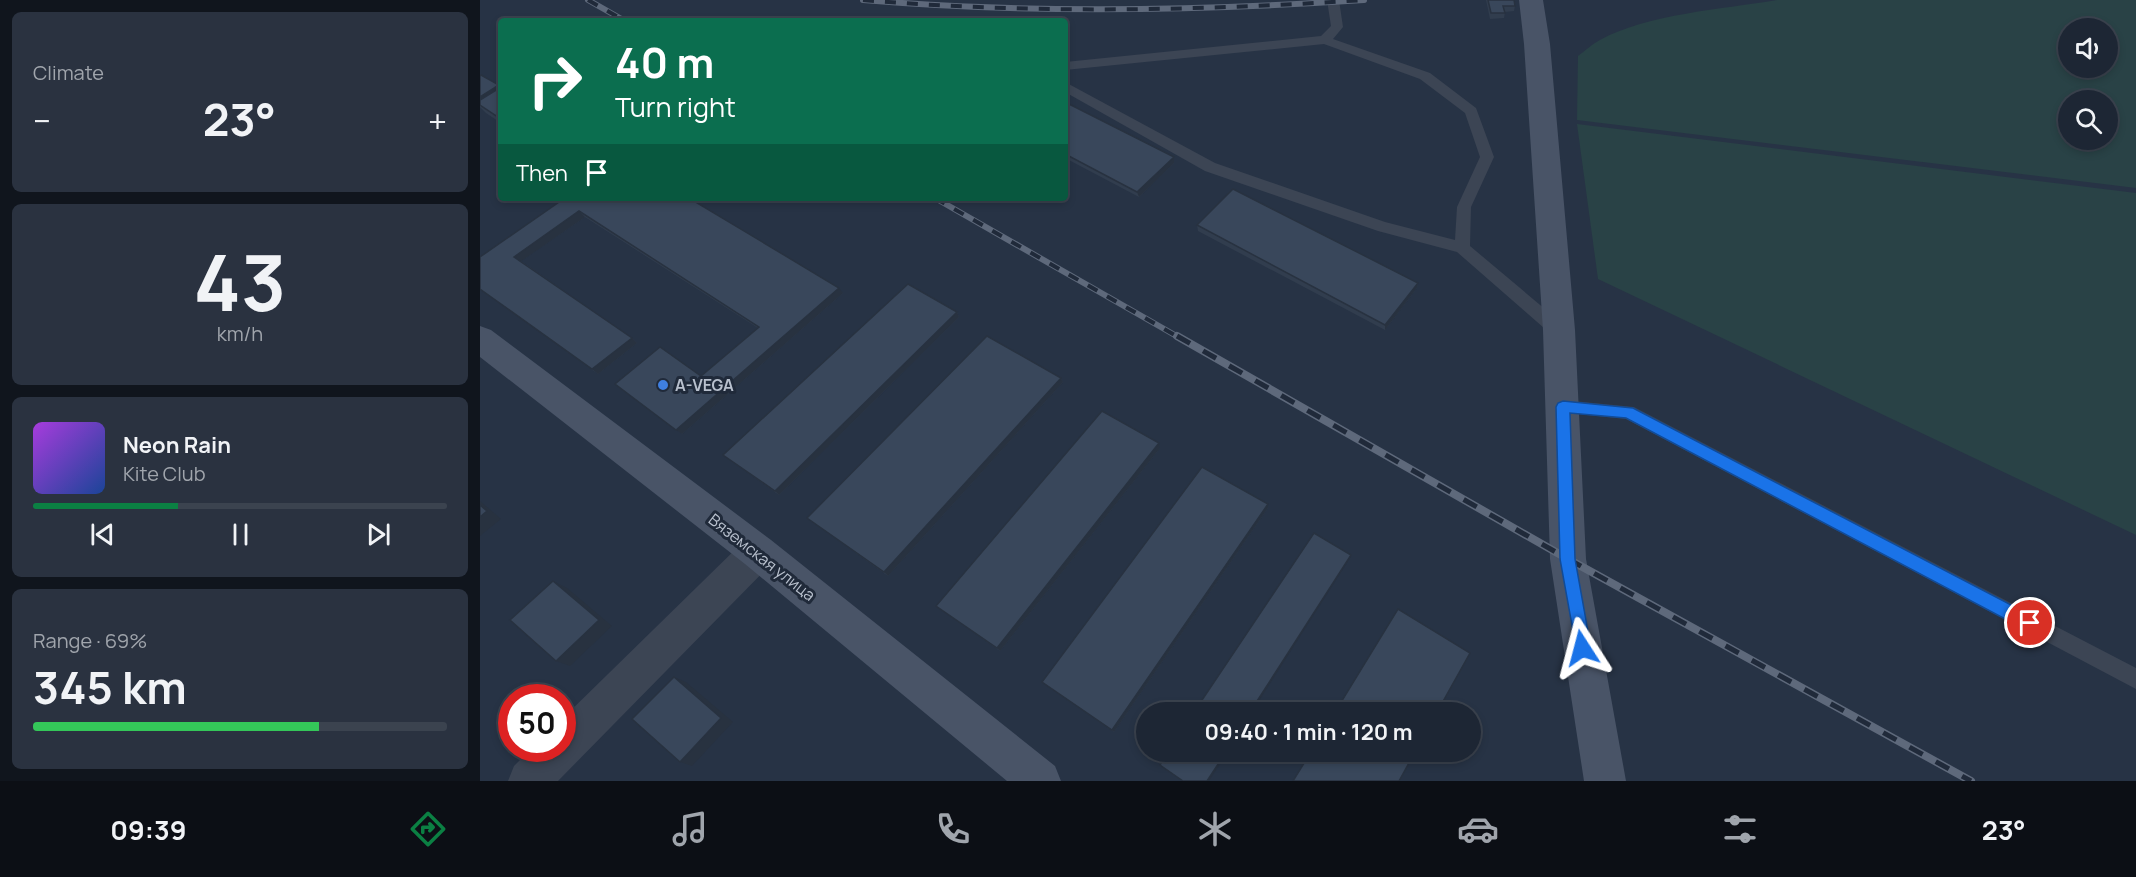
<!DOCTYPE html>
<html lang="en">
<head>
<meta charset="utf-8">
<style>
  body { margin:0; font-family:Manrope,sans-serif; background:#2a3240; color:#f1f3f6; height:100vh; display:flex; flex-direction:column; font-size:22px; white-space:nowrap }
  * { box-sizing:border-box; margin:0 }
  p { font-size:20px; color:#a0a5ac }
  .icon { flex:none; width:33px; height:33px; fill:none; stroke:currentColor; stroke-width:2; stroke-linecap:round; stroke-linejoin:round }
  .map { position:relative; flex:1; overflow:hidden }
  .panel { display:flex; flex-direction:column; gap:12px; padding:12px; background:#10151d; width:480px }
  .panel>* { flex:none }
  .top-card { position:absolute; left:18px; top:18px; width:570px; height:183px; border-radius:6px; box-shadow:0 3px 9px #0003,0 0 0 2px #3b434f; background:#0b6e4f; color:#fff; overflow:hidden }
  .controls { position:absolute; left:1578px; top:18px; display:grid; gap:12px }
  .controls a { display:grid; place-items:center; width:60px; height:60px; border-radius:50%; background:#1d2634; box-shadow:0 3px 9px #0003,0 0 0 2px #3b434f; font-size:30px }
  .speed { position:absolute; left:18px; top:684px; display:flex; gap:12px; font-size:30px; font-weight:700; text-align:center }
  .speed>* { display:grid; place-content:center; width:78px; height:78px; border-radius:50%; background:#1d2634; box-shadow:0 3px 9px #0003,0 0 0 2px #3b434f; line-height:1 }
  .speed .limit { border:9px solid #d22; background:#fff; color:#111 }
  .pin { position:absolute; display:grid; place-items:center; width:51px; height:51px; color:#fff; margin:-26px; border:3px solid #fff; border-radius:50%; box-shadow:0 2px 6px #0007 }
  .me { position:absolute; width:66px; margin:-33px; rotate:351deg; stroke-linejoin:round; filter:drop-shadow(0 0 4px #0008) }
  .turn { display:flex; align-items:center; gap:21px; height:126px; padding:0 18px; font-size:27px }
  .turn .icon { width:78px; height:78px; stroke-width:2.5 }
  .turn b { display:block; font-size:42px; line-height:51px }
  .then { display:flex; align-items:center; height:57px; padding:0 18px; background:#0003; gap:12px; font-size:22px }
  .big { font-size:45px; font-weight:700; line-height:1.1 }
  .panel .tile { flex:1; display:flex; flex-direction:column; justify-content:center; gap:9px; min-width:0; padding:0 21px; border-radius:9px; background:#2a3240 }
  .panel .dial { align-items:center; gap:0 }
  .dial b { font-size:78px; line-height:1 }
  .song { display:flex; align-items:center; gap:18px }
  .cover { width:72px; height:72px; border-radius:9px; background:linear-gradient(135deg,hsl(280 70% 55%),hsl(220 70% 35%)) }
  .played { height:6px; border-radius:3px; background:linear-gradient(90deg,#0b8043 35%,#3b434f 35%) }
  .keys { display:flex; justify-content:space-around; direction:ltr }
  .heat { display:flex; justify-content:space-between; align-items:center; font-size:33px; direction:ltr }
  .charge { height:9px; border-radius:4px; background:linear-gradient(90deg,#34c759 69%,#3b434f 0) }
  .trip { position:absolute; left:656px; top:702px; width:345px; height:60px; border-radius:30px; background:#1d2634; box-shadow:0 3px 9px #0003,0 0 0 2px #3b434f; font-weight:700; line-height:60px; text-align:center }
  .menu { display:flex; height:96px; justify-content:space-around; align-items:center; background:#0c0f15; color:#a0a5ac }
  .menu .icon { width:42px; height:42px }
  .menu .selected { color:#0b8043 }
  .menu b { font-size:27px; color:#f1f3f6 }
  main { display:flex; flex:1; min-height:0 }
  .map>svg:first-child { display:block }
</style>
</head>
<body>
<main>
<section class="panel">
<div class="tile"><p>Climate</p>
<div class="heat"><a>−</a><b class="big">23°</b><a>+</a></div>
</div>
<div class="tile dial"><b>43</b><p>km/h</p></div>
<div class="tile">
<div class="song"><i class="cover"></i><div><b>Neon Rain</b><p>Kite Club</p></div></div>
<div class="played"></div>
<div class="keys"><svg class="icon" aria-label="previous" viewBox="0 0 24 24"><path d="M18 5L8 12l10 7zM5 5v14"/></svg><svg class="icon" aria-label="pause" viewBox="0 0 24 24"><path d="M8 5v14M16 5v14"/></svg><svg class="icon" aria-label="next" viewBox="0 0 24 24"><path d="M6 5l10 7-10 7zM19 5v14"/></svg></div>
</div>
<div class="tile"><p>Range · 69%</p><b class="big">345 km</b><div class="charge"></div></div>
</section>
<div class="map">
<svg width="1656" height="781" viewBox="0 0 1656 781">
  <rect width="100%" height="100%" fill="#273345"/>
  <path fill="#294246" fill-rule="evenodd" d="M1297 0H1656V188L1097 120 1098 56C1105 51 1112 44 1120 40 1167 14 1244 9 1297 0ZM1588 28H1628V68H1588ZM1588 100H1628V140H1588Z
    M1097 124 1656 193V535L1118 279Z"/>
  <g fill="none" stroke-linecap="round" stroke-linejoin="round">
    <path fill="#3c4554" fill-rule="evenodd" d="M847 0H859L863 27 853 39 950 73 996 108 1014 157 991 207 990 246 1084 325 1086 330 1084 335 1078 336 1072 335 977 252 898 231 725 171 585 92V82L735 163 905 222 975 240 977 207 1000 157 985 113 940 79 844 44 585 70V62L841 36 851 26Z
      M1083 400 1154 407 1656 668V689L1146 419 1077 412 1075 407 1077 402Z"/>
    <path fill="#3c4554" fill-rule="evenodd" d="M278 535 291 540 296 552 291 564 78 781H28L34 766 52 748H82V719L265 540Z"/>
    <path fill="#495467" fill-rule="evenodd" d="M1039 0H1063L1070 44 1095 330 1106 559 1146 781H1104L1070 559 1063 330 1044 44Z
      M0 326 11 330 291 540 575 766 581 781H527L265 564 0 357Z"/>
    <g stroke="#5e697b" stroke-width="6">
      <path id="rail-far1" d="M108 0 145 21
        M383 0C550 14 717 11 884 0
        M455 198 700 338"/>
    </g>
    <g stroke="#5e697b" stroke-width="8">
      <path id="rail" d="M697 336 1088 559 1491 781"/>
    </g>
    <use href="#rail-far1" stroke="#202a3a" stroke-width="4" stroke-dasharray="11" stroke-linecap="butt"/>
    <use href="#rail" stroke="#202a3a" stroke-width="5" stroke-dasharray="15" stroke-linecap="butt"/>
  </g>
  <path fill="#313d4e" d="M1006 0H1034L1035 6 1034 11 1025 12 1024 18 1010 19Z
    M0 76 21 87V123L6 113 0 107Z
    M585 102 694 157V163L659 197 585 158Z
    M85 198 363 293 202 434 140 388 221 376 278 328 105 217 41 261 152 338 157 343 118 374 0 289V257Z
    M717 225 938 283 937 288 905 330 718 231Z
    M477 312 479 317 299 495 243 455Z
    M581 378 583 382 408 576 327 518Z
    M680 448 520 651 456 606Z
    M788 504V508L634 732 562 682Z"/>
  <path fill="#283240" d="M19 85 21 88 0 105V97Z
    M694 157V163L659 197 657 192Z
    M99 211 105 217 40 262 34 257Z
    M938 283 937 288 905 330V325Z
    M359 288 363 293 202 434 196 430Z
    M477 312 479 317 299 495 295 491Z
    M152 338 157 343 118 374 112 369Z
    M581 378 583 382 408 576 404 572Z
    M679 443 680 448 520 651 517 648Z
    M0 501 21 519 0 536Z
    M788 504V508L634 732 632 730Z
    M871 555 870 558 772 712H770Z
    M73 581 87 588 132 626 90 666 76 661Z
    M194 677 206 682 253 722 212 766 200 762Z
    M746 752H748L729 781H727Z"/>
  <path fill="#39475b" stroke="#283240" stroke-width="1.5" d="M1008 0H1034L1035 6H1023L1025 13H1011Z
    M1 75 19 85 0 97V76Z
    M21 87V119L0 105V100Z
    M585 102 694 157 657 192 585 154Z
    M753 189 938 283 905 325 717 225Z
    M85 198H209L359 288 196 430 135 384 180 347 221 376 279 327 99 211 34 257 152 338 112 369 0 289V257Z
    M428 284 477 312 295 491 243 455Z
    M507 336 581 378 404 572 327 518Z
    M622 411 679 443 517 648 456 606Z
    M722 467 788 504 632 730 562 682Z
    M0 505 7 511 0 517Z
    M834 533 871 555 770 712H714Z
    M73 581 119 620 76 661 30 620Z
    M918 609 990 653 957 712H855Z
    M194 677 241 718 200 762 152 719Z
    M688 752H746L727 781H703L680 765Z
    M831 752H935L919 781H813Z"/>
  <path fill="#1a73e8" stroke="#114b97" stroke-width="1.5" d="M1083 401 1153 408 1556 618 1558 623 1556 629 1550 631 1544 629 1146 418 1090 413 1095 559 1111 648 1108 653 1102 656 1097 653 1080 559 1076 407 1078 403Z"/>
  <circle fill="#3f7fe0" stroke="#202a3a" stroke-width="2" cx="183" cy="385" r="6"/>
  <g text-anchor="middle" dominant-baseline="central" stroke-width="6" stroke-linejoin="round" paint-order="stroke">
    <g font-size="16" font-weight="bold" fill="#b9c1ce" stroke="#202a3a" text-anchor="start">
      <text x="195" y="385">A-VEGA</text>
    </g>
    <g font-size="16" fill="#b9c1ce" stroke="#202a3a">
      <text transform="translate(282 557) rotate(38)">Вяземская улица</text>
    </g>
  </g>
</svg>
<div class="controls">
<a><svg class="icon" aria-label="sound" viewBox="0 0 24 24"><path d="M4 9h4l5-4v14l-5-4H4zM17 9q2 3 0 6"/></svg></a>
<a><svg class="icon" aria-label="search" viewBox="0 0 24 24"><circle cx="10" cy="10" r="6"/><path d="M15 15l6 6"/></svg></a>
</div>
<div class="speed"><div class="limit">50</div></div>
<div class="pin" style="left:1550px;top:623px;background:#d93025"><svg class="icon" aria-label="arrive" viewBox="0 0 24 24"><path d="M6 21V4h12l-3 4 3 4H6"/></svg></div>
<svg class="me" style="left:1102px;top:648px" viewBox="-20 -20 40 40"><path d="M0-17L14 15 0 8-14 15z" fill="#1a73e8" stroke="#fff" stroke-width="4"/></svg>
<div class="trip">09:40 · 1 min · 120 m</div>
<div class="top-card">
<div class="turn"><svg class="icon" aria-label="right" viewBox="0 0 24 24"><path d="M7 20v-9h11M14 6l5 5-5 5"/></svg><div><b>40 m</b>Turn right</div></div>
<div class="then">Then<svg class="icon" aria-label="arrive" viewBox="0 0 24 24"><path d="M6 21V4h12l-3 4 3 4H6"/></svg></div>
</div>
</div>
</main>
<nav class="menu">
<b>09:39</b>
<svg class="icon selected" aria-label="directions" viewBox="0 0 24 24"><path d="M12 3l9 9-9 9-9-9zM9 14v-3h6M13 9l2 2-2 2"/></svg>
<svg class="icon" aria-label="music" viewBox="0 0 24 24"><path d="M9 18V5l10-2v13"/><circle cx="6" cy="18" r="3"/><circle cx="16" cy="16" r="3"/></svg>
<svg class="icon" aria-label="phone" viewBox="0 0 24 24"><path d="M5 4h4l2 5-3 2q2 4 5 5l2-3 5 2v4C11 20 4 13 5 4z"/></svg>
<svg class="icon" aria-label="climate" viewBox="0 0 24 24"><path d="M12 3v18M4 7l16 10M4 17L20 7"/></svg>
<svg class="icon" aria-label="car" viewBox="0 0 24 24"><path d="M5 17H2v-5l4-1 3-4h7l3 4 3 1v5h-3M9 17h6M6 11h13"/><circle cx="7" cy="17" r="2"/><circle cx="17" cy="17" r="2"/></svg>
<svg class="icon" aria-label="filters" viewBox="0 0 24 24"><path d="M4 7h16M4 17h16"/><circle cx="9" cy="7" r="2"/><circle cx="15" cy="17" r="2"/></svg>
<b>23°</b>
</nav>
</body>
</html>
